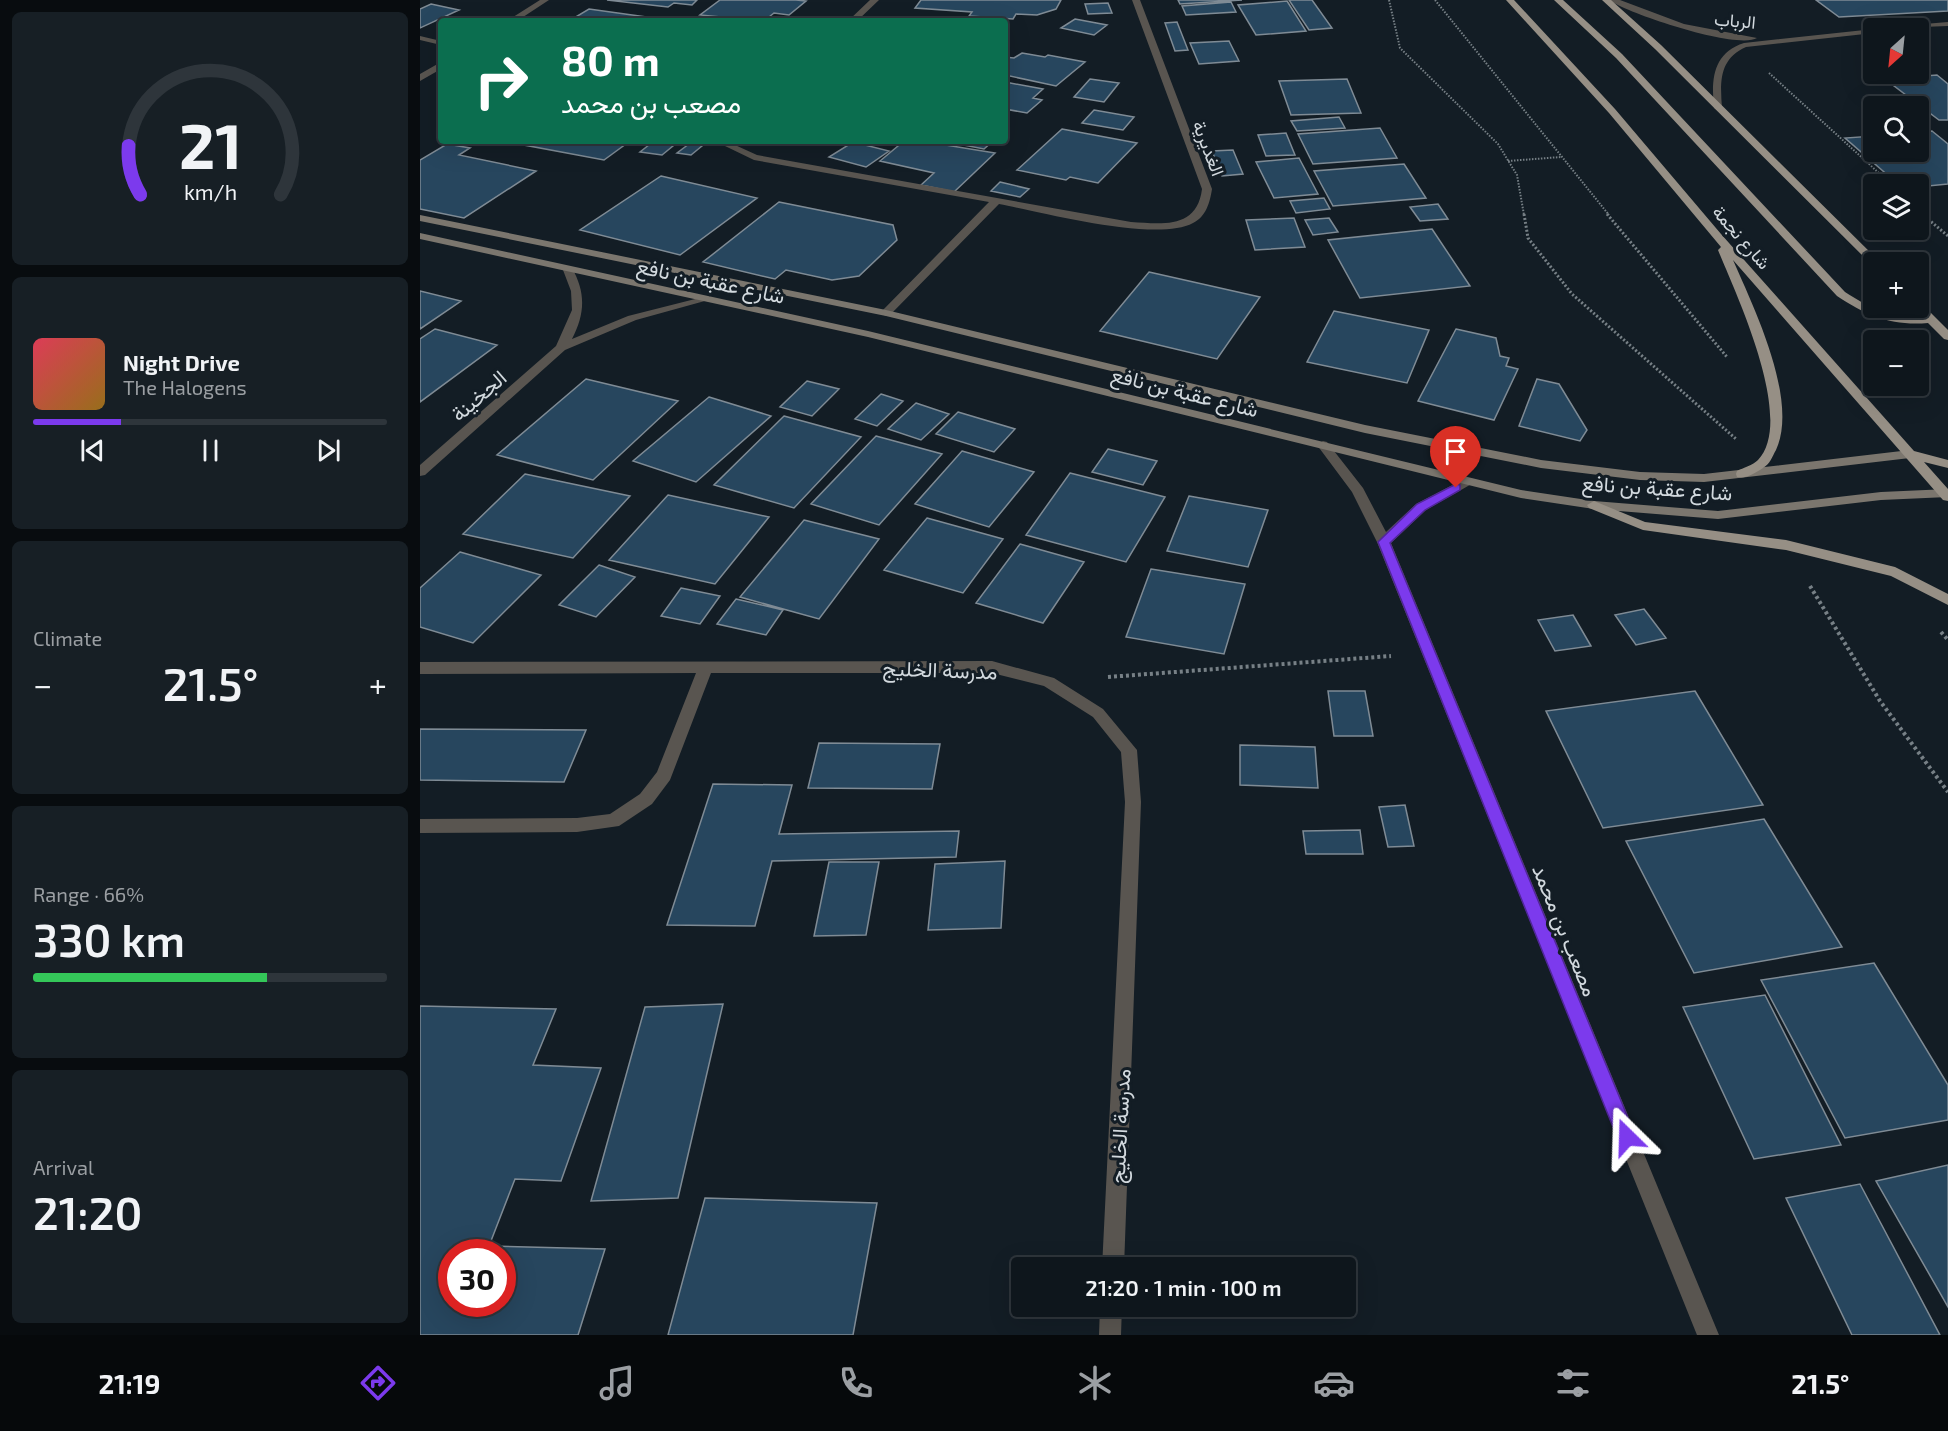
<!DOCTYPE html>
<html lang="en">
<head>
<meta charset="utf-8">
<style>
  body { margin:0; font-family:"Exo 2",Vazirmatn,sans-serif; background:#171f25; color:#f1f3f6; height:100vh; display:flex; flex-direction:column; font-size:22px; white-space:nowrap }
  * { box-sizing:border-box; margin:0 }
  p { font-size:20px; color:#9b9fa3 }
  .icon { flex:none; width:33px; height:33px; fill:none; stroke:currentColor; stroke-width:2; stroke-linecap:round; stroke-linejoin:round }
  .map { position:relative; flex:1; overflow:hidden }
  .sheet { display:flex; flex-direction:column; gap:12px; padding:12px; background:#080c0f; width:420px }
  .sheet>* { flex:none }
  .banner { position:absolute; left:18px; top:18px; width:570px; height:126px; border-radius:6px; box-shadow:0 6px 24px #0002,0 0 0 2px #2e353b; background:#0b6e4f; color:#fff; overflow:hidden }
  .needle { width:39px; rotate:207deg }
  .controls { position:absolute; left:1443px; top:18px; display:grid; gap:12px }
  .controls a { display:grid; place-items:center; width:66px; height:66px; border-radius:6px; background:#0e161c; box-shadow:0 6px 24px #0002,0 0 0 2px #2e353b; font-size:30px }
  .speed { position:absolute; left:18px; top:1239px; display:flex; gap:12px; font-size:30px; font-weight:700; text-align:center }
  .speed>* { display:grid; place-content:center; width:78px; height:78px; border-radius:50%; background:#0e161c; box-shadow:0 6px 24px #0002,0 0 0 2px #2e353b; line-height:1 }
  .speed .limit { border:9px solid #d22; background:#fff; color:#111 }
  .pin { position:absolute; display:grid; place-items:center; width:51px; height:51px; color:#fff; margin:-62px -26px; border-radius:50% 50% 50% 0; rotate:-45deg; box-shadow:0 0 6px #0007 }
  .pin .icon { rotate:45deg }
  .me { position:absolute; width:66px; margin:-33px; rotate:338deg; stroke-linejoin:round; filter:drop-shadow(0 0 4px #0008) }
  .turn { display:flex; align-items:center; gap:21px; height:126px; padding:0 24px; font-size:27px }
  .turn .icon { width:78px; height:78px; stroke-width:2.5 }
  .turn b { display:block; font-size:42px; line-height:51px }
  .big { font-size:45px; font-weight:600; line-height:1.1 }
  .sheet .card { flex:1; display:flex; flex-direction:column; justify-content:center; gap:9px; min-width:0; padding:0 21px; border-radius:9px; background:#171f25 }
  .sheet .dial { align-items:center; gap:0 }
  .dial svg { height:156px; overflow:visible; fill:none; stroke:#2e353b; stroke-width:7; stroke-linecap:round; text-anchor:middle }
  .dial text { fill:#f1f3f6; stroke:none }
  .song { display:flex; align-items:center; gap:18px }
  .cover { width:72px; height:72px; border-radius:9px; background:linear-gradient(135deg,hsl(350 70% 55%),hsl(40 70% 35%)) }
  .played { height:6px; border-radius:3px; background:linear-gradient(90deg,#7c3aed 25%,#2e353b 25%) }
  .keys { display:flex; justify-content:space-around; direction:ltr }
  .heat { display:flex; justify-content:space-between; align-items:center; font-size:33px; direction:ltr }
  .charge { height:9px; border-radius:4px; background:linear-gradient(90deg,#34c759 66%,#2e353b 0) }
  .trip { position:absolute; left:591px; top:1257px; width:345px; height:60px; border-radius:6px; background:#0e161c; box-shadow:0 6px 24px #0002,0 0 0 2px #2e353b; font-weight:600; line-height:60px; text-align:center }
  .menu { display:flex; height:96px; justify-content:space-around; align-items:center; background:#06090b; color:#9b9fa3 }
  .menu .icon { width:42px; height:42px }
  .menu .on { color:#7c3aed }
  .menu b { font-size:27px; color:#f1f3f6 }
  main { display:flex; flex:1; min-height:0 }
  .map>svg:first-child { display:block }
</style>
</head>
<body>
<main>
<section class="sheet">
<div class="card dial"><svg viewBox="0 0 100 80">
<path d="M14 69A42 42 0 1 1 86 69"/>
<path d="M14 69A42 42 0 0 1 8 44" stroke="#7c3aed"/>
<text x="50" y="56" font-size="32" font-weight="700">21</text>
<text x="50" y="72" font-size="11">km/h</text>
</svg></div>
<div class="card">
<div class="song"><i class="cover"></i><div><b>Night Drive</b><p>The Halogens</p></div></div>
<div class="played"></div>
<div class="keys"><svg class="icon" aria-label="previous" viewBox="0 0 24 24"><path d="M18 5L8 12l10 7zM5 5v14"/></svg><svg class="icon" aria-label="pause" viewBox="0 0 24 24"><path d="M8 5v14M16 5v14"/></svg><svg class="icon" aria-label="next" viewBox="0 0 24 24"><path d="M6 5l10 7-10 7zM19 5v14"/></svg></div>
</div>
<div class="card"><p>Climate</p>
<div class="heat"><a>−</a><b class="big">21.5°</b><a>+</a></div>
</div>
<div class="card"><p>Range · 66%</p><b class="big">330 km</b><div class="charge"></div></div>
<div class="card"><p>Arrival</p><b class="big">21:20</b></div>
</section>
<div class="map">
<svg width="1528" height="1335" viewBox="0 0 1528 1335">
  <rect width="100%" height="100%" fill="#131d25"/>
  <path fill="#27465e" stroke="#7f8b95" stroke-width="1.5" fill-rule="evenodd" d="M187 0H277L272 5 254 3 248 7Z
    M300 0H376L386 1 369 15 354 13 344 21 280 15Z
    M501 0H641L636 9 617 15 596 14 593 19 549 16 552 12 495 8Z
    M758 0H822L760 4Z
    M869 0H892L912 28 889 30Z
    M1396 0H1528V11L1419 17Z
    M867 1 886 31 836 35 818 5Z
    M811 2 816 12 766 15 762 6Z
    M688 3 692 13 668 14 665 4Z
    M11 4 39 10 0 28V9Z
    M169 9 241 19 149 21Z
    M655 19 687 25 674 35 641 28Z
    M757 22 768 50 755 51 745 23Z
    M809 41 819 61 779 64 770 43Z
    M602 53 625 57 628 55 665 62 636 86 585 75V57L594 58Z
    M1517 75 1528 84V120H1519L1465 79Z
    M670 79 699 83 684 102 654 97Z
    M927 79 941 113 871 115 859 81Z
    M585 82 623 89 613 98 622 100 607 113 585 109Z
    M674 110 714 117 703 130 662 123Z
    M919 117 925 128 877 131 871 121Z
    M960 128 977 158 893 164 878 134Z
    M642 129 717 143 678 183 650 177 646 180 597 170Z
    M1512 131 1528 144V184L1498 187V184H1478L1425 138 1454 136V152H1498V132Z
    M866 133 875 155 846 156 838 135Z
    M110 141H210L184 160 104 145Z
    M234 141H259L242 155 220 152Z
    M273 141H288L271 155 257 153Z
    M484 141H501L575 153 534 192 501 185 514 173 460 161Z
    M523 141H573L564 149Z
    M433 142 469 151 446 167 409 157Z
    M27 144 50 148 39 155 116 171 44 218 0 209V160Z
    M813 150 823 174 802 176 792 151Z
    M879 158 898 194 854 198 836 162Z
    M984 164 1006 198 913 206 894 171Z
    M241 176 337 198 260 255 160 230Z
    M580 182 609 189 600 197 571 191Z
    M904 198 910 209 876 213 870 201Z
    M359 202 473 225 477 240 439 276 412 280 366 270 355 279 283 262Z
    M1018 204 1028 219 1000 221 990 207Z
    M874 218 885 247 835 250 826 220Z
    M909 218 918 232 893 235 885 220Z
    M1012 229 1050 286 940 298 908 240Z
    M729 272 840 297 797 359 680 331Z
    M0 291 41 301 0 329Z
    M914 311 1009 330 987 383 887 362Z
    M15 329 77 345 0 402V339Z
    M1036 329 1076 338 1080 356 1089 358 1086 366 1098 369 1074 420 998 401Z
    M166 379 258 401 173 480 77 455Z
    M1117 379 1139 384 1167 430 1160 441 1099 426Z
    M387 381 419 389 392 416 360 407Z
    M461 394 483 401 457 426 435 419Z
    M289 397 351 416 276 482 213 461Z
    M496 403 529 414 501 440 468 429Z
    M538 412 595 429 574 452 516 434Z
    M364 416 441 437 374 508 294 485Z
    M456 436 522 454 459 525 391 504Z
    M688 449 737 461 723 485 672 472Z
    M542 451 614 472 569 527 495 504Z
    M650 473 745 497 706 562 606 535Z
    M105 474 210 496 153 558 43 534Z
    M248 495 349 517 295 584 189 560Z
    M769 496 848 510 828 567 747 551Z
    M507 518 583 539 543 593 464 570Z
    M384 520 459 539 399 619 320 597Z
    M600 544 664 562 623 623 556 603Z
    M40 552 121 575 53 643 0 627V588Z
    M179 565 215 577 176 617 139 605Z
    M731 569 825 584 804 654 706 637Z
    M261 588 300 596 280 624 241 616Z
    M316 599 363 610 346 635 297 624Z
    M1224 609 1246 638 1216 645 1195 615Z
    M1153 615 1171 646 1135 651 1118 620Z
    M908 691H945L953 736H914Z
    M1275 691 1343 805 1183 828 1126 711Z
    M0 729 166 730 144 782 0 780Z
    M399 743 520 744 512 789 388 788Z
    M820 745 895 747 898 788 820 785Z
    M293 784 372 785 359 834 539 831 536 857 352 861 335 926 247 925Z
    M985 805 994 846 968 847 959 807Z
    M1344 819 1422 947 1274 973 1206 841Z
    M940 830 943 854H886L883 831Z
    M585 861 581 928 508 930 515 864Z
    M409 862H459L446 935 394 936Z
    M1454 963 1528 1085V1120L1425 1138 1341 980Z
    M1345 995 1421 1145 1334 1159 1263 1007Z
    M303 1004 258 1198 171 1201 225 1007Z
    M0 1006 136 1009 113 1065 181 1068 141 1181 95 1179 69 1246 185 1249 158 1335H0ZM32 1252H82V1304H32Z
    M1528 1165V1307L1456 1181Z
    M1440 1184 1520 1335H1432L1366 1198Z
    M285 1198 457 1203 433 1335H248Z"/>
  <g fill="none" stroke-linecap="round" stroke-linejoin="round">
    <path stroke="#778086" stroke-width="2" stroke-dasharray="1.5 1.5" stroke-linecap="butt" d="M969 0 980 48 1078 144 1097 175 1104 215
      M1015 0 1189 215
      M1349 73 1471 184
      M1088 161 1141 157
      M1498 210 1504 215"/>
    <path stroke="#778086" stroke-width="3" stroke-dasharray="2 2" stroke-linecap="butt" d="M1104 214 1108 238 1152 294 1316 439
      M1187 214 1307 357
      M1502 214 1528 236"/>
    <path stroke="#778086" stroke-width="4" stroke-dasharray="3 3" stroke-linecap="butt" d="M1390 586 1460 701 1528 792
      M1521 632 1528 640
      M688 677 971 656"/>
    <path fill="#595550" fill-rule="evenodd" d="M120 0H129L97 21H87Z
      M450 0H459L437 21H428Z
      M712 0H720L792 189C790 202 786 217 773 223 736 243 622 212 579 204L470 315 466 316 460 313 462 311 569 202 334 160 305 146 307 141H317L315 145 337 155 711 222C743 224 777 229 782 189Z
      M1189 0H1200L1264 24 1337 38C1317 50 1209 14 1189 0Z
      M1528 22V26L1476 28 1480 26Z
      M1454 29V33L1326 47C1299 59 1300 82 1302 108L1298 111 1294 108C1291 79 1293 53 1324 43Z
      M0 36 21 41V45L0 40Z
      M21 62V69L0 81V74Z
      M148 267 152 268C166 293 165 314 152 339L208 316 287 296 292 299 216 320 145 350 5 475 0 476V465L136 346 152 310 151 291 143 270Z
      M903 441 907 442 943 488 966 532 996 504 1044 479 1049 478 1055 482 1006 510 971 543 1299 1335H1277L957 542 932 492 897 445Z
      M572 661 634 678 683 709 717 750 721 802 704 1268H682L705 802 701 752 673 717 624 686 572 673H291L250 780 232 804 199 826 157 832 0 833V819L157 818 190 814 220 794 237 772 276 673 0 674V662Z
      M680 1306H702L701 1335H679Z"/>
    <path fill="#7b766e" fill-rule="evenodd" d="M0 215 466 310 945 425 1121 460 1220 472 1284 474 1490 450 1496 454 1490 458 1284 482 1220 480 1121 468 945 433 466 316 0 221Z
      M0 233 448 331 1101 490 1174 501 1298 511 1461 492 1528 489V497L1461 500 1298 519 1174 509 1101 498 448 337 0 239Z"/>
    <path fill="#968f85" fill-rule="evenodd" d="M1086 0H1094L1195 109 1301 234 1494 451 1528 460V468L1504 462 1528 489V501L1523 500 1313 260C1334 308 1379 400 1356 450 1352 457 1350 464 1343 468 1335 473 1327 479 1317 477L1316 474 1317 471C1323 468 1333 465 1338 460 1376 420 1316 294 1298 250L1301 247 1189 113Z
      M1134 0H1143L1202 54 1425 292C1450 308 1471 319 1502 317L1494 308H1498V303L1502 304 1528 330V340L1524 339 1508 323C1472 326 1447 316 1417 296L1196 58Z
      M1182 0H1191L1241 45 1460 262 1451 264 1235 49Z
      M1174 501 1225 522 1366 540 1475 567 1528 594V605L1471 576 1366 550 1223 530 1169 508 1167 505Z"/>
  </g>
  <path fill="#7c3aed" stroke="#51269a" stroke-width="1.5" d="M1036 484 1040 485V490L1005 510 970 543 1216 1137 1213 1143 1207 1146 1200 1143 1197 1137 958 542 997 504Z"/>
  <g text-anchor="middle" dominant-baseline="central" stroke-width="6" stroke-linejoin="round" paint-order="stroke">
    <g font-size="18" fill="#d2d9de" stroke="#131d25">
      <text transform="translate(1315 20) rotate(5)">الرباب</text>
      <text transform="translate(789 148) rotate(69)">الغديرية</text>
      <text transform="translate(1322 237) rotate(49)">شارع نجمة</text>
    </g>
    <g font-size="21" fill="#d2d9de" stroke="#131d25">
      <text transform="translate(291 280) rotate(12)">شارع عقبة بن نافع</text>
      <text transform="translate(765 391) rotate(14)">شارع عقبة بن نافع</text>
      <text transform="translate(58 395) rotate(-41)">الجخينة</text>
      <text transform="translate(1237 487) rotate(4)">شارع عقبة بن نافع</text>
      <text transform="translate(520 669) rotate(2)">مدرسة الخليج</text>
      <text transform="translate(1146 930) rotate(68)">مصعب بن محمد</text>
      <text transform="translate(699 1126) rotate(-87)">مدرسة الخليج</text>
    </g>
  </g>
</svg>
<div class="controls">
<a><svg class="needle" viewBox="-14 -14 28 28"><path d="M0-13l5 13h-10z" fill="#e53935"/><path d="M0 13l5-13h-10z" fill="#9b9fa3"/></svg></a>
<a><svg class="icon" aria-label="search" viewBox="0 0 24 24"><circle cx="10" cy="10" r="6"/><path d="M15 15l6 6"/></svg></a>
<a><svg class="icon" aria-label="layers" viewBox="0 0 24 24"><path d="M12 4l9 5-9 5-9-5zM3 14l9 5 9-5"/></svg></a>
<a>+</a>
<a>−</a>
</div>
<div class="speed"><div class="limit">30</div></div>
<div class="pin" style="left:1036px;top:488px;background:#d93025"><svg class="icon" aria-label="arrive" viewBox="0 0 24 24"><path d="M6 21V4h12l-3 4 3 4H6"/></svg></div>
<svg class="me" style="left:1207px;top:1137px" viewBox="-20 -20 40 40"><path d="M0-17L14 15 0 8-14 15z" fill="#7c3aed" stroke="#fff" stroke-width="4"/></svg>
<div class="trip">21:20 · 1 min · 100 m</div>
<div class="banner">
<div class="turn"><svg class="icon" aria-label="right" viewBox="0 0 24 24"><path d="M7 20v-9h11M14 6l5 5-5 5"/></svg><div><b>80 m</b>مصعب بن محمد</div></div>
</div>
</div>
</main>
<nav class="menu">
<b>21:19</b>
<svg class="icon on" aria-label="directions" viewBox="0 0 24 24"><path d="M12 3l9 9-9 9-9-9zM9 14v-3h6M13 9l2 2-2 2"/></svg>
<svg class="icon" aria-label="music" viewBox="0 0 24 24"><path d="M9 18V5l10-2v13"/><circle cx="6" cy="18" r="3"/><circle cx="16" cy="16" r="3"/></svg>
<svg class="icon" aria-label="phone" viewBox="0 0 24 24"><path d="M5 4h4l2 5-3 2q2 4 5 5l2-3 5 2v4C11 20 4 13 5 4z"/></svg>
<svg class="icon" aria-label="climate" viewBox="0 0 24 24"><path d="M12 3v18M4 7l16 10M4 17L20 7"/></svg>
<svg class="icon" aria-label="car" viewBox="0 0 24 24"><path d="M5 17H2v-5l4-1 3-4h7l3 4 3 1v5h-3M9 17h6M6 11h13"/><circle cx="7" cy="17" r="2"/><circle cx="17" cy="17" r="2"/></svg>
<svg class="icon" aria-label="filters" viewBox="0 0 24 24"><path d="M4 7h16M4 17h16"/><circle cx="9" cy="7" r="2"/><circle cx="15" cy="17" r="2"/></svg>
<b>21.5°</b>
</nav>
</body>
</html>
